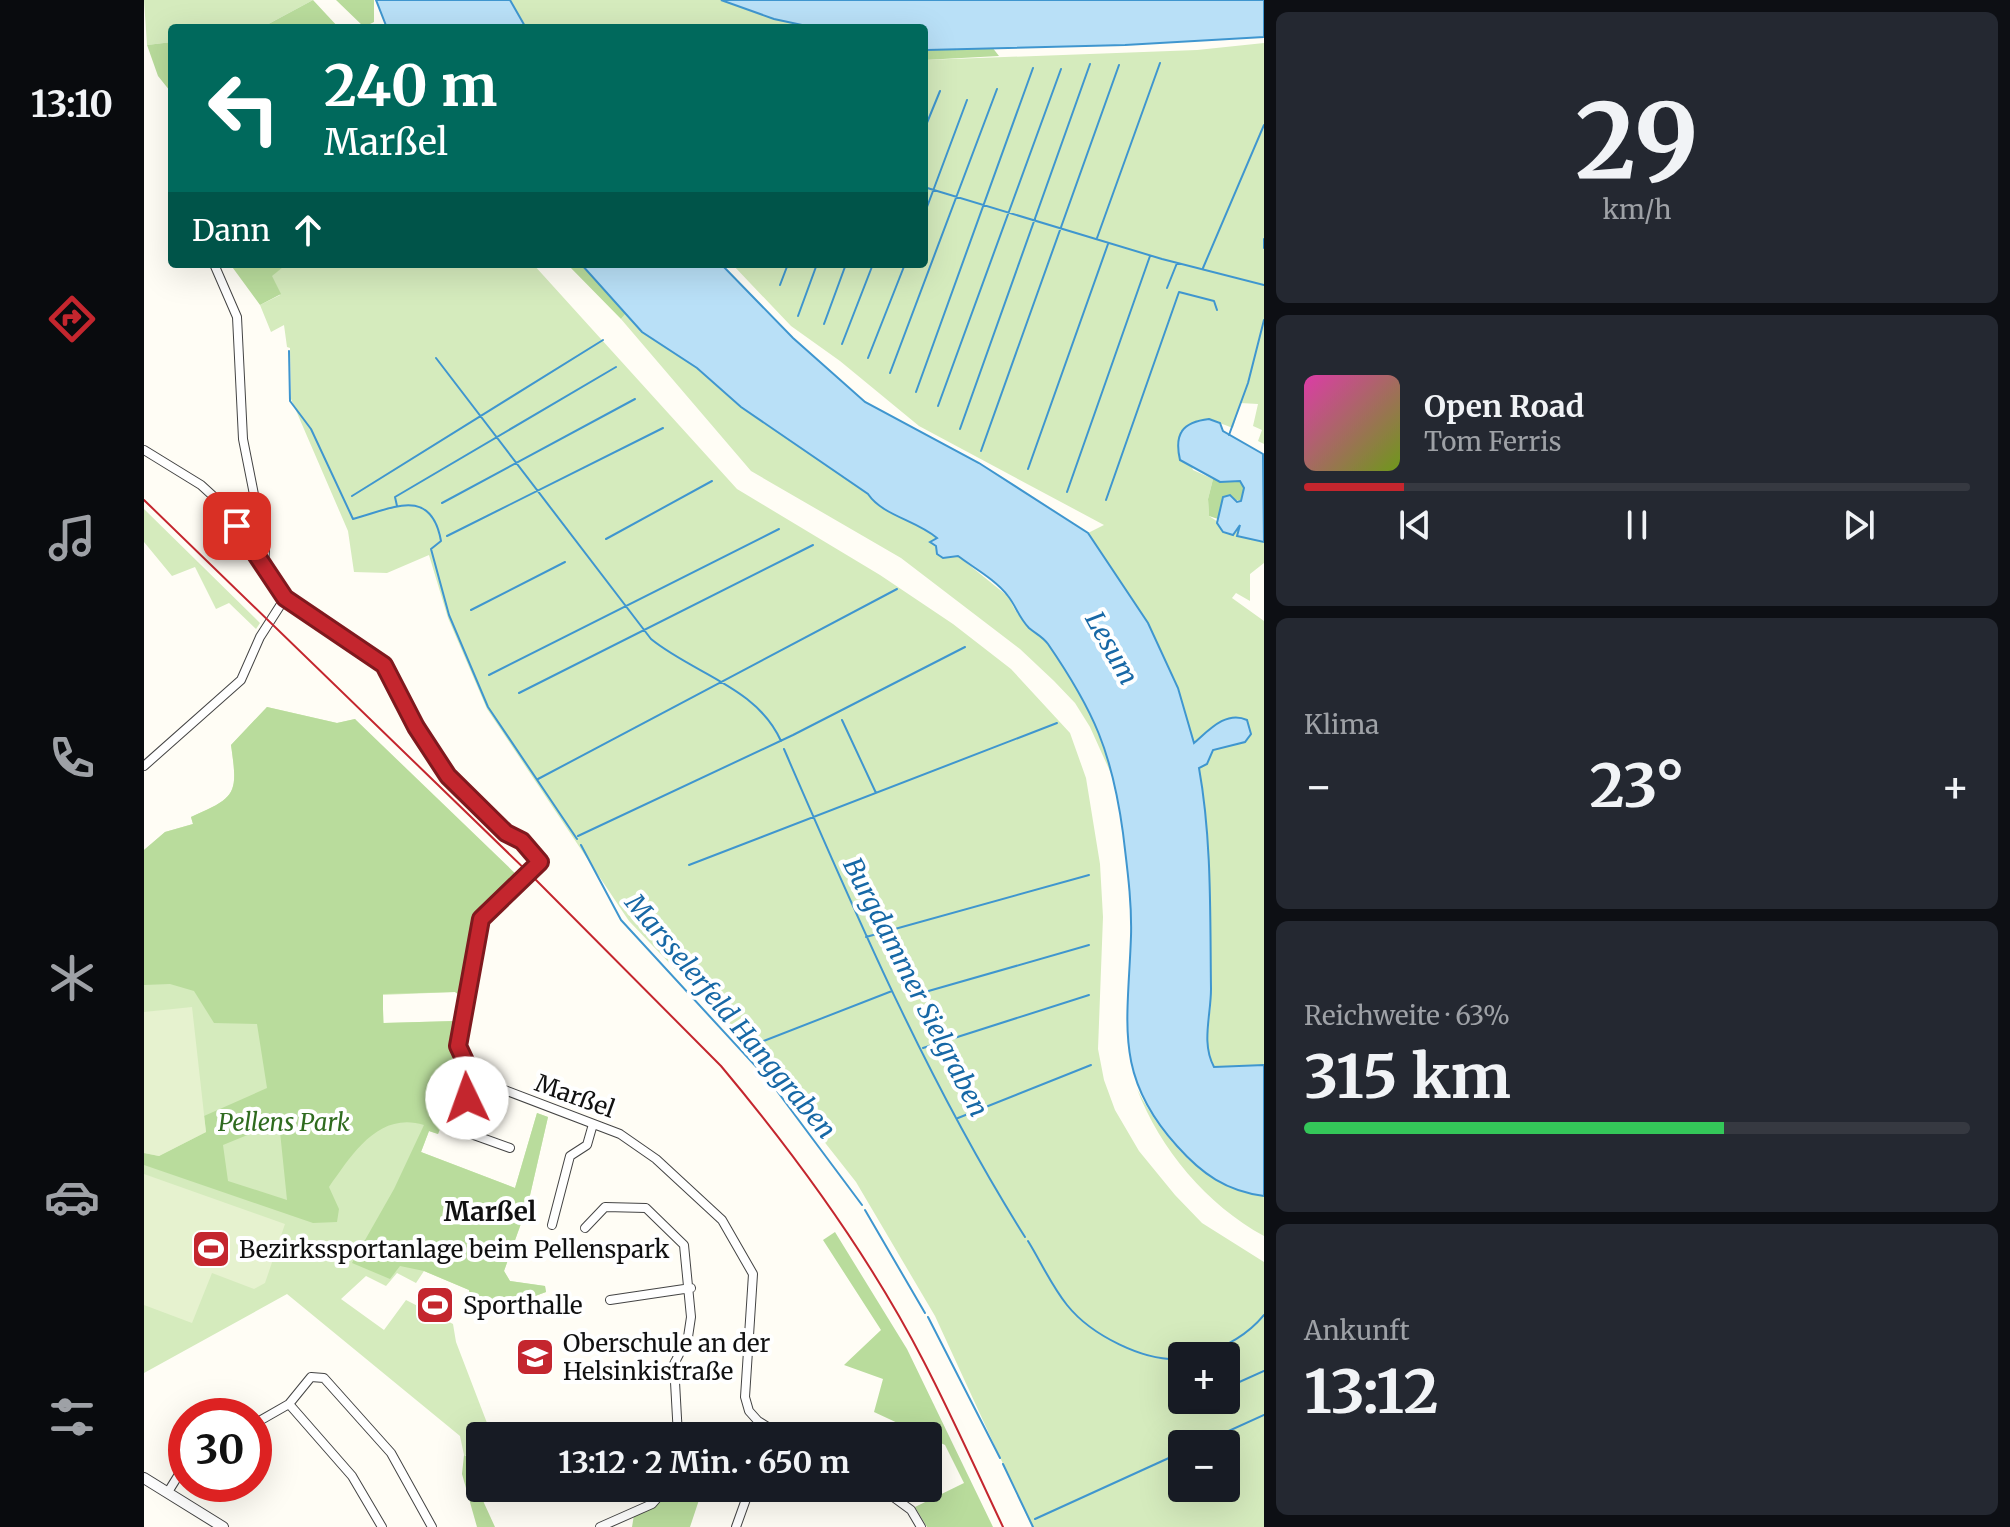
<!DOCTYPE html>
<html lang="de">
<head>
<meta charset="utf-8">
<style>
  body { margin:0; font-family:Merriweather,serif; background:#242831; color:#f1f3f6; height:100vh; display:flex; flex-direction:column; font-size:30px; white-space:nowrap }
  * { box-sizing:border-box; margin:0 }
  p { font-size:26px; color:#9ea1a6 }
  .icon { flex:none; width:44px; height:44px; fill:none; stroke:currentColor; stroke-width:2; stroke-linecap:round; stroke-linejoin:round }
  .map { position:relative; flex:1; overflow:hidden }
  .side { display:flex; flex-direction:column; gap:12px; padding:12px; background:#0d0f14; width:746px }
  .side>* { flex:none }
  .top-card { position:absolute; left:24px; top:24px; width:760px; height:244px; border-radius:8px; box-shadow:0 8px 32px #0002; background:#00695c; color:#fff; overflow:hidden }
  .tools { position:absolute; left:1024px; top:1342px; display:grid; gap:16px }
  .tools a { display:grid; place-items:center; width:72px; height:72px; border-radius:8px; background:#171b24; box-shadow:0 8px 32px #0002; font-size:40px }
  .speed { position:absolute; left:24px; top:1398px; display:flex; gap:16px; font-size:40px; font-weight:700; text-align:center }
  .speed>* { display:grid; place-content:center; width:104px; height:104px; border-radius:50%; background:#171b24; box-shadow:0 8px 32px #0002; line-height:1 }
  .speed .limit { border:12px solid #d22; background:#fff; color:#111 }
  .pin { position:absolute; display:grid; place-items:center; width:68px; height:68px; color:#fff; margin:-34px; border-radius:16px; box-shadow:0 4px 12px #0006 }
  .me { position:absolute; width:88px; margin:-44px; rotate:357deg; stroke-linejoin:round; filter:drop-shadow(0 0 6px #0008) }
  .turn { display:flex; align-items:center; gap:28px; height:168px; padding:0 24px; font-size:36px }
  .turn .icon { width:104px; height:104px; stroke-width:2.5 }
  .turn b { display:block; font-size:56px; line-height:68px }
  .then { display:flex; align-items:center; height:76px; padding:0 24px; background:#0003; gap:16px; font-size:30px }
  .big { font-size:60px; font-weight:700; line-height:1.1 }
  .side .tile { flex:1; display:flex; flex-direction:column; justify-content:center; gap:12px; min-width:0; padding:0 28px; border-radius:12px; background:#242831 }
  .side .dial { align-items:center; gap:0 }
  .dial b { font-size:104px; line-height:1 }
  .song { display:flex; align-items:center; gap:24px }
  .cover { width:96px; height:96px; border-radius:12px; background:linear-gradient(135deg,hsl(320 70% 55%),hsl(80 70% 35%)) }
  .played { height:8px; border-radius:4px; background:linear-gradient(90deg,#c4262e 15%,#363941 15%) }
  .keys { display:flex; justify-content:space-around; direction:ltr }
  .heat { display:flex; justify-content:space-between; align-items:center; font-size:44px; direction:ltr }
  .charge { height:12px; border-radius:6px; background:linear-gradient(90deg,#34c759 63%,#363941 0) }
  .trip { position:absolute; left:322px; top:1422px; width:476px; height:80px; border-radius:8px; background:#171b24; box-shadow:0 8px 32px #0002; font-weight:700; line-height:80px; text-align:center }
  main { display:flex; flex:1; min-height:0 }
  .dock { display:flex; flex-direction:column; width:144px; justify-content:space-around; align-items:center; background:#090b0e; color:#9ea1a6 }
  .dock .icon { width:56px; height:56px }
  .dock .active { color:#c4262e }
  .dock b { font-size:36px; color:#f1f3f6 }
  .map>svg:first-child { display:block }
</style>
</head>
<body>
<main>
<nav class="dock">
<b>13:10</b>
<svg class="icon active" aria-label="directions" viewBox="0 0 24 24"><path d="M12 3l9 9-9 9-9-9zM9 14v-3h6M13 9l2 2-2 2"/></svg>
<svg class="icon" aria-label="music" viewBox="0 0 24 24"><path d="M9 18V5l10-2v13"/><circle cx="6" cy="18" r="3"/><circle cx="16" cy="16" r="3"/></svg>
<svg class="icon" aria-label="phone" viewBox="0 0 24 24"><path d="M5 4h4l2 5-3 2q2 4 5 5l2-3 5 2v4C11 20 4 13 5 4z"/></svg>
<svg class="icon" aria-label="climate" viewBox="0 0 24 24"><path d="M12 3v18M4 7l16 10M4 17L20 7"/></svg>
<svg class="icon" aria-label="car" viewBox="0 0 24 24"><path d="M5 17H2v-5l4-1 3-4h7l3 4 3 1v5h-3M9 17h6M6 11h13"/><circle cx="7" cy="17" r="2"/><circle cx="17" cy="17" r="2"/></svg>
<svg class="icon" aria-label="filters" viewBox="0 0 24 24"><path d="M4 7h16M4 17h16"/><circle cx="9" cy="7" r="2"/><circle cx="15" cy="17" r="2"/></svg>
</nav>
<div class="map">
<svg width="1120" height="1527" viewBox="0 0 1120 1527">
  <rect width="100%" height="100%" fill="#fffdf5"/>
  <path fill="#d5ebbd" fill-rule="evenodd" d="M0 0H169L117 28H28V42L3 45Z
    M366 0H577L630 19 672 28H382Z
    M1120 43V444L1114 441 1118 430 1109 426 1114 404 1096 403 1089 428C1068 420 1052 414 1036 432L1049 470 1069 479 1064 499 1065 516 1091 533 1096 525 1093 535 1120 542V563L1106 574V601L1092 593 1088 598 1120 621V1065L1069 1067 1062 1050 1067 1004 1065 894 1004 623 944 533 960 525 775 426 696 361 647 326 588 264H780V60L1053 50Z
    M143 264H389L593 489 736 575 809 624 867 669 926 733 942 778 956 864 959 917 954 1049 960 1080 971 1110 995 1151 1031 1195 1058 1223 1120 1262V1527H888L791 1316 712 1182 604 1045 485 921 343 709 304 618 285 555 243 573 210 572 204 531 147 399 146 348 143 347 140 325 127 332 116 305 136 295 127 276ZM1038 1356H1082V1400H1038ZM1038 1444H1082V1488H1038Z
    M483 312 498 332 553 368 597 407 724 494C738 514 765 516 784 531 795 539 801 552 814 556L866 598C872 621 892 627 905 644 936 686 957 728 969 778L946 727 931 703 910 681 876 649 757 558 607 471 477 319Z
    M0 509 116 623 112 629 85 603 72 609 51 567 28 576 0 542Z
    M123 707 193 723 211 719 335 918 324 958 320 998 311 992 238 995 240 1023 311 1021 309 1042 324 1072 307 1129 297 1126 294 1134 285 1131 277 1152 371 1188 393 1113 404 1117 384 1204 360 1271 366 1281 401 1286 402 1292 332 1318 325 1290 280 1271 272 1283 253 1273 242 1286 222 1276 197 1299 240 1330 262 1300 309 1324 312 1342 348 1436H336V1461L320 1455 316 1436 143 1294 0 1373V850L21 832 49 824 47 817C93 797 94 794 87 745Z
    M993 1089C1020 1141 1060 1187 1120 1196V1236C1063 1205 1016 1149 993 1089Z"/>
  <path fill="#b9dc9c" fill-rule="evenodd" d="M169 0 195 28H117Z
    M192 0H230V22L220 27Z
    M28 42V90L26 91 14 76 3 45Z
    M848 47 855 56 780 60V49Z
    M86 264H143L128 276 137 294 116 305Z
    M423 264H437L483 312 477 319Z
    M1069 479 1096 481 1100 488 1097 501 1079 497 1074 519 1065 516 1064 499Z
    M123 707 193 723 211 719 376 878 335 918 324 958 320 998 311 992 239 994V1023L311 1021 309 1042 324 1072 307 1129 297 1126 294 1134 285 1131 277 1152 371 1188 393 1113 404 1117 384 1204 360 1271 366 1281 401 1286 402 1292 332 1318 325 1290 280 1271 256 1266 246 1279 208 1263 250 1189 280 1125C234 1111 208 1155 185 1187L195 1209 193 1222 169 1223 0 1165V1153L15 1156 62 1132 60 1116 123 1088 113 1024 70 1023 50 991 26 984 0 985V850L21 832 49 824 47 817C93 797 94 794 87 745ZM135 1122 143 1200 84 1181 79 1145Z
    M691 1232 763 1349 849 1527H783L771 1507 820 1483 801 1445 730 1412 739 1379 700 1365 737 1330 679 1240Z
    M320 1455 328 1460 335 1492 351 1527H333L318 1474Z
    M528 1488H559L546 1527H488L490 1515 511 1505Z"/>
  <path fill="#e6f2cf" d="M48 1007 62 1132 15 1156 0 1153V1012Z
    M0 1174 141 1224 121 1283 110 1289 68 1273 48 1323 0 1305Z"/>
  <path fill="#b9e0f7" stroke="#3f96cf" stroke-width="2" d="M232 0H366L382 28H243Z
    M577 0H1120V37L981 45 783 50 780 28H672L630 19Z
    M437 264H577L649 338 721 402 835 463 944 533 1004 623 1034 688 1050 743C1064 731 1082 710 1103 720L1107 734 1101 742 1069 750 1063 764 1055 768C1068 840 1066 917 1067 989 1067 1016 1057 1043 1070 1067L1120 1065V1196C1082 1191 1058 1174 1033 1146 969 1075 984 1024 987 936 988 901 983 867 979 833 968 752 950 711 904 644 898 636 892 634 885 628 875 618 872 606 864 596 852 580 830 568 814 556L799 558 793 554 792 546 786 542 793 538C772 520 739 516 724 494L597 407 553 368 498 332Z
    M1065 419 1076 423 1079 431 1119 454 1120 542 1093 536 1096 525 1089 535 1079 532 1073 523 1079 497 1086 495 1093 502 1097 501 1100 488 1096 481 1076 482 1036 460C1030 434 1038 422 1065 419Z"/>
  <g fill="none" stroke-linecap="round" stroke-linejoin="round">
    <path stroke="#3f96cf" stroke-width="2" d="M780 130 796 91
      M780 187 1018 259 1120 285
      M780 215 823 100
      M953 238 1016 63
      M1120 239V248
      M1059 268 1120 125
      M636 285 644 264
      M1023 288 1033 263
      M654 316 673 264
      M680 324 702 264
      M698 344 729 264
      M145 351 146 401 167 429 209 519C247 509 287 485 297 541L287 549 305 615 344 707 433 839
      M292 358 507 639C550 674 613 687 637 741
      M724 358 761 264
      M746 373 853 89
      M772 392 889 68
      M794 406 917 69
      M816 429 946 64
      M1085 435 1104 383 1120 320
      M837 451 975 65
      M884 469 964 244
      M923 492 1006 256
      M208 496 459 340
      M962 500 1035 292 1070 301 1073 310
      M298 503 491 399
      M253 506 251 497 472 367
      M303 536 519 428
      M462 539 568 481
      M327 610 421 562
      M345 675 635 529
      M375 693 669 545
      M698 720 732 793
      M640 749C712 915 784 1083 881 1237
      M394 779 753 589
      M434 836 649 735 821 647
      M437 845 477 920 627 1083 718 1205
      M545 865 913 723
      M722 937 945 875
      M767 996 945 945
      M779 1048 945 995
      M599 1049 748 991
      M814 1118 947 1065
      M721 1210 781 1313
      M884 1241C897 1262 907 1285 923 1305 947 1335 1000 1362 1038 1359
      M784 1317 856 1458
      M1054 1356C1080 1348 1103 1336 1120 1315
      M1082 1388 1120 1371
      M1047 1405 1057 1400
      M1056 1444 1120 1415
      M859 1464 889 1527
      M891 1519 1038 1452"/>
    <g stroke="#444" stroke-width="10">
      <path id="minor" d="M70 264 93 317 99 439 121 550 120 567
        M0 450 57 485 80 506 141 598 240 665 272 727 304 776 362 833 391 853 396 862 337 919 314 1046 329 1078 476 1134 512 1159 578 1220 609 1274 601 1397 605 1411 614 1421 638 1436
        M0 766 97 680 116 637 141 598
        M329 1078 313 1129 366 1148
        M408 1225 426 1156 443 1145 449 1124
        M441 1228 461 1207 502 1208 540 1245 547 1317 544 1337 530 1364 534 1436
        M466 1300 547 1288
        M145 1404 167 1377 180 1378 247 1453 288 1527
        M110 1424 145 1404 208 1476 238 1527
        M737 1488 767 1510 777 1527
        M24 1492 42 1463
        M456 1527 508 1504 522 1488
        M592 1527 606 1488"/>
    </g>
    <g stroke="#444" stroke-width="12">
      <path id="tertiary" d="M0 1478 79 1527"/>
    </g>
    <use href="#minor" stroke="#fff" stroke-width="8"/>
    <use href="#tertiary" stroke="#fff" stroke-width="10"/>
    <path stroke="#c4262e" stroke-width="2" d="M0 500 390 878 577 1066C654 1158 725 1255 780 1362 808 1416 833 1472 859 1527"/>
  </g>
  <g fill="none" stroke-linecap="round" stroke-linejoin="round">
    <g stroke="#7f191e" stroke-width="20">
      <path id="route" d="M93 526 141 598 240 665 272 727 304 776 362 833 378 841 396 862 337 919 314 1046 329 1078 323 1098"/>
    </g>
    <use href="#route" stroke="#c4262e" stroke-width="14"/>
  </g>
  <defs>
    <g id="stadium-square" transform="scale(2)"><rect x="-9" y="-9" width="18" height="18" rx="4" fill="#c4262e" stroke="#fff"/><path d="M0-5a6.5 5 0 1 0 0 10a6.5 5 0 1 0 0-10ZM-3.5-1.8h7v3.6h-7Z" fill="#fff"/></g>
    <g id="school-square" transform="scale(2)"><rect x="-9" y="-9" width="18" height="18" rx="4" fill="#c4262e" stroke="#fff"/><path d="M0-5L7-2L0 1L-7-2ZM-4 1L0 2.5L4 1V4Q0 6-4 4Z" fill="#fff"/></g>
  </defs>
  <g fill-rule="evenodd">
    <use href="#stadium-square" x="67" y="1249"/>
    <use href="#stadium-square" x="291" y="1305"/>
    <use href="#school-square" x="391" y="1357"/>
  </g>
  <g text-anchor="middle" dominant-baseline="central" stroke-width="8" stroke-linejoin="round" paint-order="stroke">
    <g font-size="24" fill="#111" stroke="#fff">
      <text transform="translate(431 1096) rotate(20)">Marßel</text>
    </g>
    <g font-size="24" font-style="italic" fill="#2f6b1f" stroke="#fff">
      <text x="140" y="1122">Pellens Park</text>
    </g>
    <g font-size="24" fill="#111" stroke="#fff" text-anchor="start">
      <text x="95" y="1249">Bezirkssportanlage beim Pellenspark</text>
      <text x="319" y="1305">Sporthalle</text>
      <text x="419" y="1343">Oberschule an der<tspan x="419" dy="28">Helsinkistraße</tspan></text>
    </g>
    <g font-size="26" font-style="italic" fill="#1768a6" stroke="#fff">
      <text transform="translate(968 648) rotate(61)">Lesum</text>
      <text transform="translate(772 987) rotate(63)">Burgdammer Sielgraben</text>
      <text transform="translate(587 1016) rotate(50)">Marsselerfeld Hanggraben</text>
    </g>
    <g font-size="26" font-weight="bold" fill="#111" stroke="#fff">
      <text x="346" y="1211">Marßel</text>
    </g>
  </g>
</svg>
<div class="tools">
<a>+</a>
<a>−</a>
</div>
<div class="speed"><div class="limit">30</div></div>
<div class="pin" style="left:93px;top:526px;background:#d93025"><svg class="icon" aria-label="arrive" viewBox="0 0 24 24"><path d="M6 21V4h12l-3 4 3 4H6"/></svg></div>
<svg class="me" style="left:323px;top:1098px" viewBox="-20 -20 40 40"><circle r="19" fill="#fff"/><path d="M0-13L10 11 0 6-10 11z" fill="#c4262e"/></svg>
<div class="trip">13:12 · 2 Min. · 650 m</div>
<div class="top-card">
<div class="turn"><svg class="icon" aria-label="left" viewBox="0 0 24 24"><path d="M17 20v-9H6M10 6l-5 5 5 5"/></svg><div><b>240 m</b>Marßel</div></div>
<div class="then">Dann<svg class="icon" aria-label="ahead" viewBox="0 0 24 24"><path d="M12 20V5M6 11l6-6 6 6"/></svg></div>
</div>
</div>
<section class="side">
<div class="tile dial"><b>29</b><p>km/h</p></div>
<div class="tile">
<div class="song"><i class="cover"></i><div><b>Open Road</b><p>Tom Ferris</p></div></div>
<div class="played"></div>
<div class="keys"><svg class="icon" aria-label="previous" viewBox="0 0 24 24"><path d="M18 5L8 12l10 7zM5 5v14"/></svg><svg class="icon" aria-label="pause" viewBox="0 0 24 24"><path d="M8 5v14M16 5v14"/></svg><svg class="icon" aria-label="next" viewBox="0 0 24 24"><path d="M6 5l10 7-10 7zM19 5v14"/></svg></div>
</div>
<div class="tile"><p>Klima</p>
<div class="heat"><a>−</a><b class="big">23°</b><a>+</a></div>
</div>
<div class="tile"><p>Reichweite · 63%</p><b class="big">315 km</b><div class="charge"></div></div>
<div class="tile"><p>Ankunft</p><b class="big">13:12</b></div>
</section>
</main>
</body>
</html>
